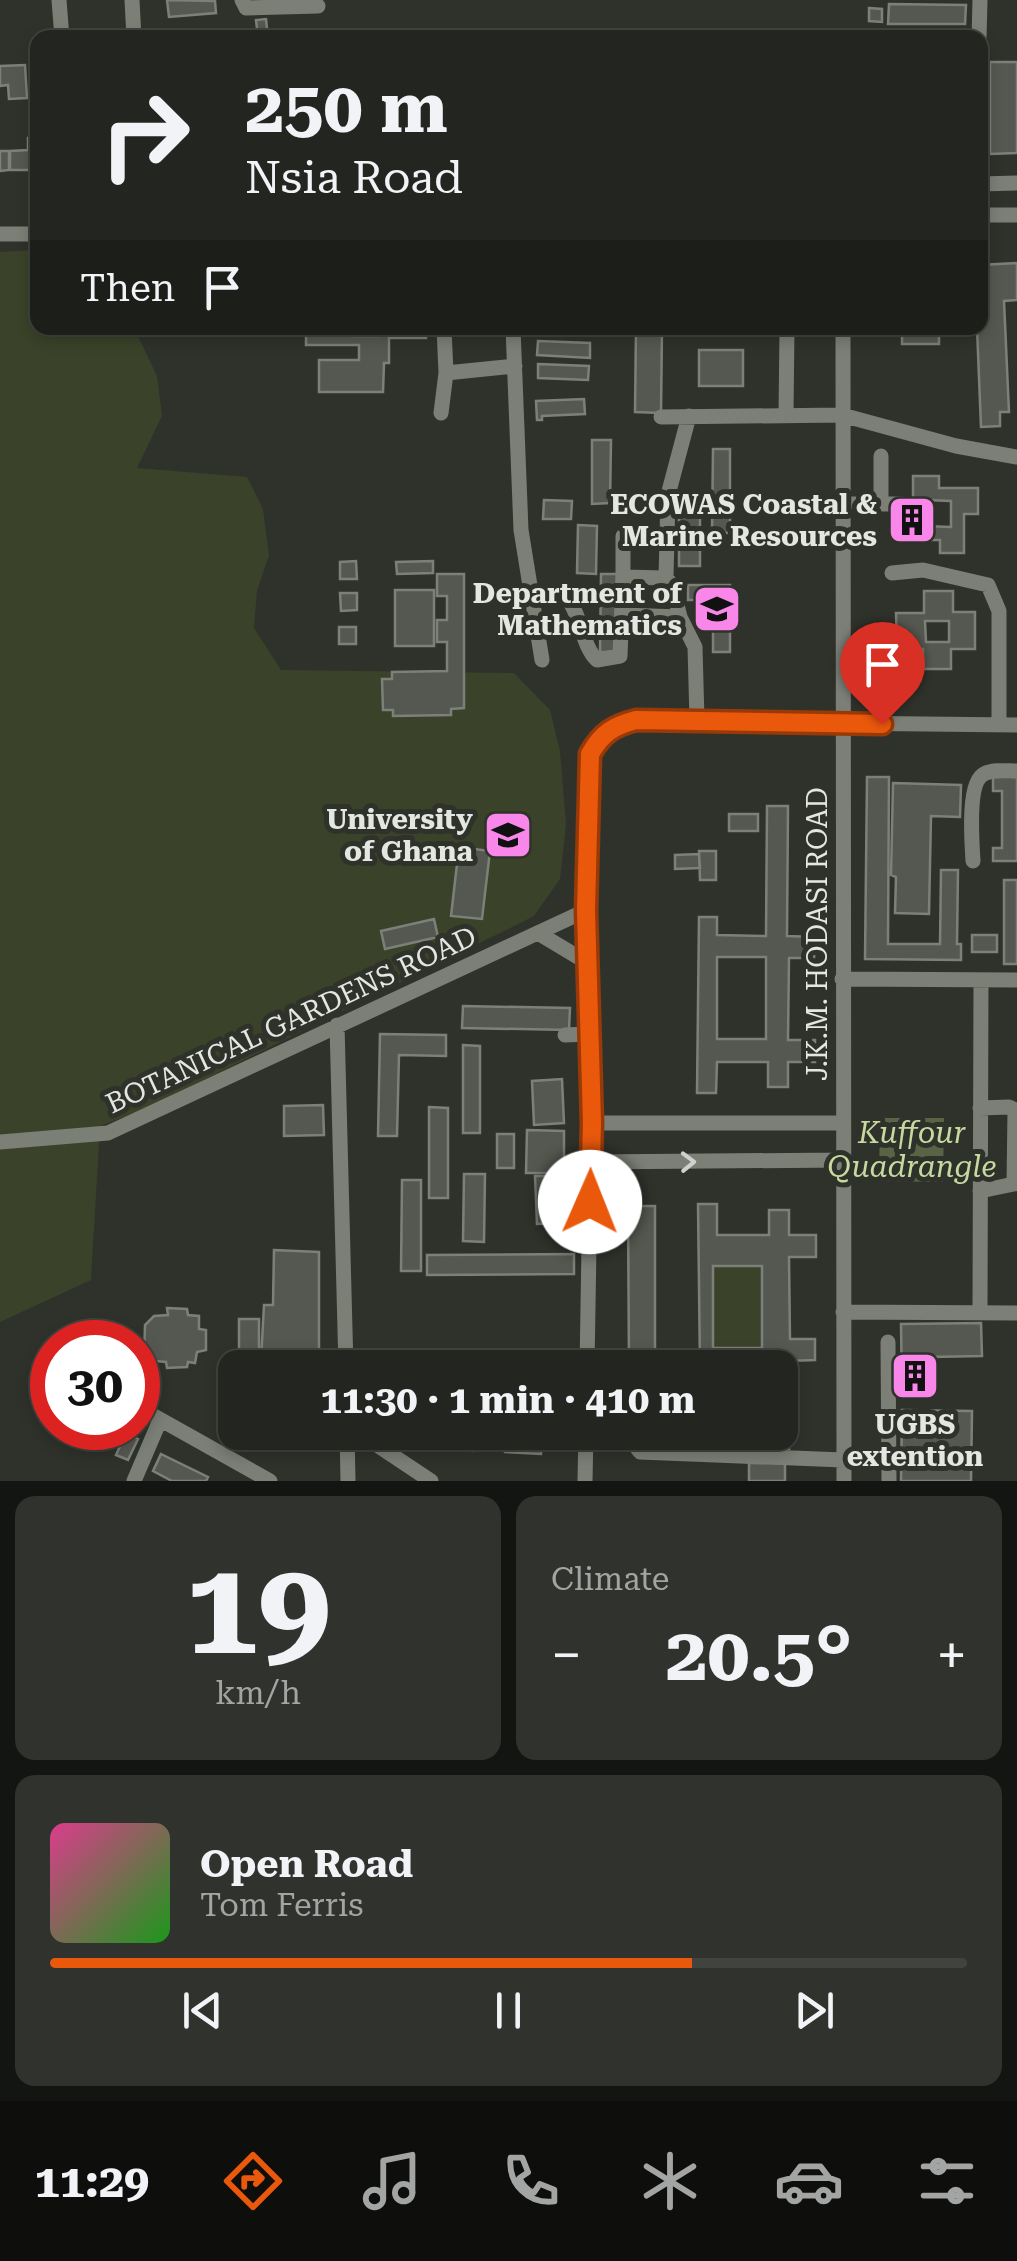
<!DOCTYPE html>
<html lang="en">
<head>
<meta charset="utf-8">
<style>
  body { margin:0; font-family:"Roboto Serif",serif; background:#2f322d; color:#f1f3f6; height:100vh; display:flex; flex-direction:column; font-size:38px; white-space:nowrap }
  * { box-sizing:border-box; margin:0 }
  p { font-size:32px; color:#a3a5a5 }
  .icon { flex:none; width:55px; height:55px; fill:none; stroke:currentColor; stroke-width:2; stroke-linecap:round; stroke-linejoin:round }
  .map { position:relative; height:1481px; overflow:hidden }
  .details { display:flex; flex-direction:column; gap:15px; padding:15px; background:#131512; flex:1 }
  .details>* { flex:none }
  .guide { position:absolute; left:30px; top:30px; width:958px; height:305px; border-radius:20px; box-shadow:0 5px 15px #0003,0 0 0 2px #40433e; background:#232620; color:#f1f3f6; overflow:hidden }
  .speed { position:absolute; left:30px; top:1320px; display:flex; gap:20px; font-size:50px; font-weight:700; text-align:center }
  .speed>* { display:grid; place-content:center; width:130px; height:130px; border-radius:50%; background:#232620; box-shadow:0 5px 15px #0003,0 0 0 2px #40433e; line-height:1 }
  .speed .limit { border:15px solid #d22; background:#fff; color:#111 }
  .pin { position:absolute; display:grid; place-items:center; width:85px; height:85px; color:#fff; margin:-102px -42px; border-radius:50% 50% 50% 0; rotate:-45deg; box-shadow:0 0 10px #0007 }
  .pin .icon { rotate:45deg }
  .me { position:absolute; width:110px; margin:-55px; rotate:1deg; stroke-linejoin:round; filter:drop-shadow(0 0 8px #0008) }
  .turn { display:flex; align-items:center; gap:35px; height:210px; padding:0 50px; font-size:45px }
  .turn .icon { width:130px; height:130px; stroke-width:2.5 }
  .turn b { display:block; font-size:70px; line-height:85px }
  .then { display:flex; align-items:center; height:95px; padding:0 50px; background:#0003; gap:20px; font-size:38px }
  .big { font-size:75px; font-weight:700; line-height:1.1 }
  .details .widget { flex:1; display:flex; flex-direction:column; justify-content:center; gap:15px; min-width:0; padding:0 35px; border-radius:20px; background:#2f322d }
  .details .dial { align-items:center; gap:0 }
  .dial b { font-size:130px; line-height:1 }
  .song { display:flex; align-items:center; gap:30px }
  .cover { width:120px; height:120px; border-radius:15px; background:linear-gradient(135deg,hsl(330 70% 55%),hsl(120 70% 35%)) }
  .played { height:10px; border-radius:5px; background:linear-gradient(90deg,#ea580c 70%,#40433e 70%) }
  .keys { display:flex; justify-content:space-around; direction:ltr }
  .heat { display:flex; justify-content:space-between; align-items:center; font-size:55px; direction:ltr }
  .details .tiles { flex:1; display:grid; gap:15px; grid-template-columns:1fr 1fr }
  .widget:last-child { grid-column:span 2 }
  .trip { position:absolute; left:218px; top:1350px; width:580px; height:100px; border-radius:20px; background:#232620; box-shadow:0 5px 15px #0003,0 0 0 2px #40433e; font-weight:700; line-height:100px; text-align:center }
  .tab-bar { display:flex; height:160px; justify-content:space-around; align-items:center; background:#0e0f0d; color:#a3a5a5 }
  .tab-bar .icon { width:70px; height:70px }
  .tab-bar .active { color:#ea580c }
  .tab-bar b { font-size:45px; color:#f1f3f6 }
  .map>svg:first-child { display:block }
</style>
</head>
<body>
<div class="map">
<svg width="1017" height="1481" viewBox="0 0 1017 1481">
  <rect width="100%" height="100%" fill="#2f322b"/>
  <path fill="#3a4229" d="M37 250 38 328H134L157 376 162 416 137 468 247 477 263 509 269 556 257 590 254 628 281 670 514 673 550 710 560 751 566 824 560 879 534 916 143 1110 100 1126 91 1280 0 1322V252Z
    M713 1266H762V1348H713Z"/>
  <path fill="#5a6445" d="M880 1118H944L943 1182 879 1181Z"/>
  <path fill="#555850" stroke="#7d8078" stroke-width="2.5" fill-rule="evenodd" d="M167 0 215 1 216 13 169 17Z
    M889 4 966 5 965 24H888Z
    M869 8 882 9V22L869 21Z
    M266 19 268 38H258L256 20Z
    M990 62H1017V153L990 154Z
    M25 65 27 98 9 99 8 85 0 86V66Z
    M38 137V170H10V151L28 150V138Z
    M0 151H9V170L0 171Z
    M1017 263V300L1004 301 1009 412H1000V426L981 427 977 328H980V265Z
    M306 328H354V336H379V328H439V330H426V338H389V363H384L383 392H319V360H359V345H306Z
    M636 328H662L661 413 635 412Z
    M902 328H939V344H902Z
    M538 341 590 343V358L537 355Z
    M699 350H743V386H699Z
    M538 364 589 366 588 380 538 378Z
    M584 399 585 414 542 416V420H537L536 401Z
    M592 440H611L610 503 592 504Z
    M713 449H730V533H712Z
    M913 476H939V488H978V514H964V553H940V540H899L900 514H913ZM925 500 951 501V527L925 526Z
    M544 500 572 501 571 519H543Z
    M679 517H700V566H679Z
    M578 525 597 526 596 574 577 573Z
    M356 561 357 579H340V562Z
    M433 561V573L397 574 396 562Z
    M437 574H464V708L451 709V715L393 716V710H383L382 679H392V672L447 671V642H437V620H447V596H437Z
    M601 574H617L616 652H600Z
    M688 585H730V652H713V600H688Z
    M395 590H434V646H395Z
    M924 591H953V612H975V649H951V669H923V649H897L896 613H924ZM925 621H949V642H926Z
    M340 593H357V610L341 611Z
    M339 627H356V644H339Z
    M993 774H1017V861H993V848H1002V791H993Z
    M867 777H889L888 944H940L941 870H958L957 944H961V960L865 959Z
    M893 783 961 785 960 817 931 816 929 914 895 913 896 877 891 875Z
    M767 806H788L787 936 815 937 814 958H789L788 1040H815V1062H788V1087H768V1062H717L716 1093H697L699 917H717V935L766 936ZM717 957H766V1039H717Z
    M729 814H758V831H729Z
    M459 847 490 851 482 919 451 916Z
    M699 851H716V880H700Z
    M699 854 700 868 675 869V855Z
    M1004 880H1017V964H1004Z
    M434 919 438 937 385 949 381 931Z
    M972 935H997V952H972Z
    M463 1006 570 1008 569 1030 462 1028Z
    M380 1034 446 1035V1056L399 1055 397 1136H378Z
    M463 1045 480 1046V1133H463Z
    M562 1079 564 1123 534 1125 532 1081Z
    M323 1105 324 1135 284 1136V1106Z
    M429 1107 448 1108V1198H429Z
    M527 1130 564 1131V1173H526Z
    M497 1134H514V1168H497Z
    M464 1174H485L484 1242 463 1241Z
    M535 1176H563L565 1223 537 1224Z
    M402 1180H421V1271H401Z
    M698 1204H717V1235H769V1210H789V1235H816V1257H789L790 1339H815V1360L788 1361 789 1449H767V1432H780V1368H766V1361L717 1362 718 1368H700ZM713 1266H762V1348H713Z
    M628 1206H655V1368H629Z
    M274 1250 319 1252V1368L264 1367 261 1360 264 1305H273Z
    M574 1254V1274L427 1275V1255Z
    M167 1308 187 1309 188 1315 199 1316V1329L206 1330V1350L197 1352 195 1363 188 1362 187 1367 167 1368 166 1362 144 1360 145 1325 154 1316 168 1315Z
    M239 1319H259V1351L239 1350Z
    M981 1323 982 1356 929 1357V1395H902L901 1324Z
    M656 1350H694V1368H656Z
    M902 1410 972 1411 971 1481H901Z
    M420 1432H569L568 1448 541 1447V1454L505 1452V1446L473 1445V1451L438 1449V1443L420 1442Z
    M649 1432H767V1446L649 1447Z
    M126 1433 138 1439 128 1460 116 1455Z
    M161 1454 208 1477 206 1481H172L153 1471Z
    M749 1463H785V1481H749Z"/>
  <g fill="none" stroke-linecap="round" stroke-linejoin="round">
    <path stroke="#7c7f76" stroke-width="15" d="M59 0 62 38
      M132 0 134 38
      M242 0 246 8 318 6
      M979 38 980 0
      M980 184 1017 183
      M980 215H1017
      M0 234H38
      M513 328 521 530 542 660
      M843 328 844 1481
      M446 373 515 366
      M441 413 446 373 444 328
      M786 415 787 328
      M689 416 668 495 666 578 672 585 680 617 695 647 697 720
      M661 417 842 415 956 446 1017 457
      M842 504H903
      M881 504V456
      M623 536V577L666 578
      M892 573 923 570 988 585 999 611V725
      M532 594 566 596C581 614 582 646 597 660L620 656 623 577
      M622 615 680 617
      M973 861C972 843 967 782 984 774 993 769 1007 771 1017 771
      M538 933 588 963
      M842 979 1017 980
      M337 1025 346 1368
      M565 1035 589 1034
      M591 1123H842
      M0 1142 108 1133 587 910
      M590 1162 842 1160
      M980 1191 1014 1184 1015 1110 1009 1107 980 1108
      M843 1312 1017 1313
      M980 1313 981 980
      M888 1342 889 1481
      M587 1368 591 1123 587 910 590 754C602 733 613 726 636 721L1017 725
      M138 1407 270 1481
      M633 1432V1443L640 1452 843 1460
      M134 1481 160 1420
      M348 1481 347 1432 362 1435 431 1481
      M585 1481 586 1432"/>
  </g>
  <defs><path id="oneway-chevron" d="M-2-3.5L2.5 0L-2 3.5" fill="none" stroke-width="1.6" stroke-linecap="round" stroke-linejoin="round" transform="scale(2.5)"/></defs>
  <use stroke="#cfd1cc" href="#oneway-chevron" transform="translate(688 1162) rotate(-1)"/>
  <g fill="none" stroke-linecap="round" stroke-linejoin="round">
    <g stroke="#983908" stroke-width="25">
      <path id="route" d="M590 1202 592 1123 586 910 590 754C602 733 613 726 636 720L882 724"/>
    </g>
    <use href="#route" stroke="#ea580c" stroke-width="18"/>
  </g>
  <defs>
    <g id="building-square" transform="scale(2.5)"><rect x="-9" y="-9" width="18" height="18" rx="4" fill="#f987e9" stroke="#2f322b"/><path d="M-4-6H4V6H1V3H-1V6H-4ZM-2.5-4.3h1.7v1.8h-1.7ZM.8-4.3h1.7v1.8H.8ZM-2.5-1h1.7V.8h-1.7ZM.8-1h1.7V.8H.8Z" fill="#111"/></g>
    <g id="school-square" transform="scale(2.5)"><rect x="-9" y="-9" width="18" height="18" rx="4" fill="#f987e9" stroke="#2f322b"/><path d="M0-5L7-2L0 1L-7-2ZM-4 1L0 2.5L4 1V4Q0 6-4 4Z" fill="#111"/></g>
    <g id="university-square" transform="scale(2.5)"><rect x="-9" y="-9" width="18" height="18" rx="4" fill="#f987e9" stroke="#2f322b"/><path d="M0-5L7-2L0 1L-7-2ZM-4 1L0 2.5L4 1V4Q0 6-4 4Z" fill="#111"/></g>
  </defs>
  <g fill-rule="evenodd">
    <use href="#building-square" x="912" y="520"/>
    <use href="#school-square" x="717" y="609"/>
    <use href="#university-square" x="508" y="835"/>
    <use href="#building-square" x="915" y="1376"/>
  </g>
  <g text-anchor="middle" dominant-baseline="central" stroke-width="10" stroke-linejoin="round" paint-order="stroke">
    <g font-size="28" font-weight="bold" fill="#e4e6e1" stroke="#2f322b" text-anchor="end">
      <text x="877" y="504">ECOWAS Coastal &amp;<tspan x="877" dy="32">Marine Resources</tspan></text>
      <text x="682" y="593">Department of<tspan x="682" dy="32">Mathematics</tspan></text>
      <text x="473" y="819">University<tspan x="473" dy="32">of Ghana</tspan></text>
      <text x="915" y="1424" text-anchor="middle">UGBS<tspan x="915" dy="32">extention</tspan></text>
    </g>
    <g font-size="28" fill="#e4e6e1" stroke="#2f322b">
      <text transform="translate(817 934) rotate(-90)">J.K.M. HODASI ROAD</text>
      <text transform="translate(291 1020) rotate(-25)">BOTANICAL GARDENS ROAD</text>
    </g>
    <g font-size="30" font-style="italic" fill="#c7d9a0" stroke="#2f322b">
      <text x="912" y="1132">Kuffour<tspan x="912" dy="34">Quadrangle</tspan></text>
    </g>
  </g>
</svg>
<div class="speed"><div class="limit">30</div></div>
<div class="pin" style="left:882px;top:724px;background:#d93025"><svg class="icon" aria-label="arrive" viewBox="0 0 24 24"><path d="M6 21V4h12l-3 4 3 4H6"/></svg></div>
<svg class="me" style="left:590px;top:1202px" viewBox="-20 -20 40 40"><circle r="19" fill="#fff"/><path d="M0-13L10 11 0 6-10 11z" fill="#ea580c"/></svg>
<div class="trip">11:30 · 1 min · 410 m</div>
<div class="guide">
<div class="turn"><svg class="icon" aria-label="right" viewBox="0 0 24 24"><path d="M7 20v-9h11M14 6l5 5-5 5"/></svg><div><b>250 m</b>Nsia Road</div></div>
<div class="then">Then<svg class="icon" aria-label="arrive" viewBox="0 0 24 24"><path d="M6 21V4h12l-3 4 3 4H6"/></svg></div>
</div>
</div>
<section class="details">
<div class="tiles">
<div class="widget dial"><b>19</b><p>km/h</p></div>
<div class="widget"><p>Climate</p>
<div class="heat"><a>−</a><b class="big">20.5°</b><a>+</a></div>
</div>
<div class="widget">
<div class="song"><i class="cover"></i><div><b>Open Road</b><p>Tom Ferris</p></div></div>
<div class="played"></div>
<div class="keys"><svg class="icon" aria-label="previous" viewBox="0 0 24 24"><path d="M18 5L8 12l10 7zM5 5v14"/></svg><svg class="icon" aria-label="pause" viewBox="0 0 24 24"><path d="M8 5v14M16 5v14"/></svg><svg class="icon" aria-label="next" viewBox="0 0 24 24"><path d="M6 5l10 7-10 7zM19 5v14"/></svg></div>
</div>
</div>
</section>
<nav class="tab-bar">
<b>11:29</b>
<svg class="icon active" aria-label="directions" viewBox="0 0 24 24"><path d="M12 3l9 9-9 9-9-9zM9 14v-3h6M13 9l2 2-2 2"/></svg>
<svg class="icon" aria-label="music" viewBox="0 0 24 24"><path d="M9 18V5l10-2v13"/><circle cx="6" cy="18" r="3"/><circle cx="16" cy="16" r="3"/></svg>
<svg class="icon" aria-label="phone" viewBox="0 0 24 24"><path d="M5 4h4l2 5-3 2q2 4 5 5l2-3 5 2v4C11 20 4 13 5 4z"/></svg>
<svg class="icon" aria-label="climate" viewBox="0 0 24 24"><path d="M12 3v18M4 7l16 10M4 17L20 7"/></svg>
<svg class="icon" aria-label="car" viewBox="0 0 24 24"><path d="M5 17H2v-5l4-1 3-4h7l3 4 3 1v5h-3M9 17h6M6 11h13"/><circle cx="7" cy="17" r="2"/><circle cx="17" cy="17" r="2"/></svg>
<svg class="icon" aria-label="filters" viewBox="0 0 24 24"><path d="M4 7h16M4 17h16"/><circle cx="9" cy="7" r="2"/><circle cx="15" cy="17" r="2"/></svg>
</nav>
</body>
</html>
